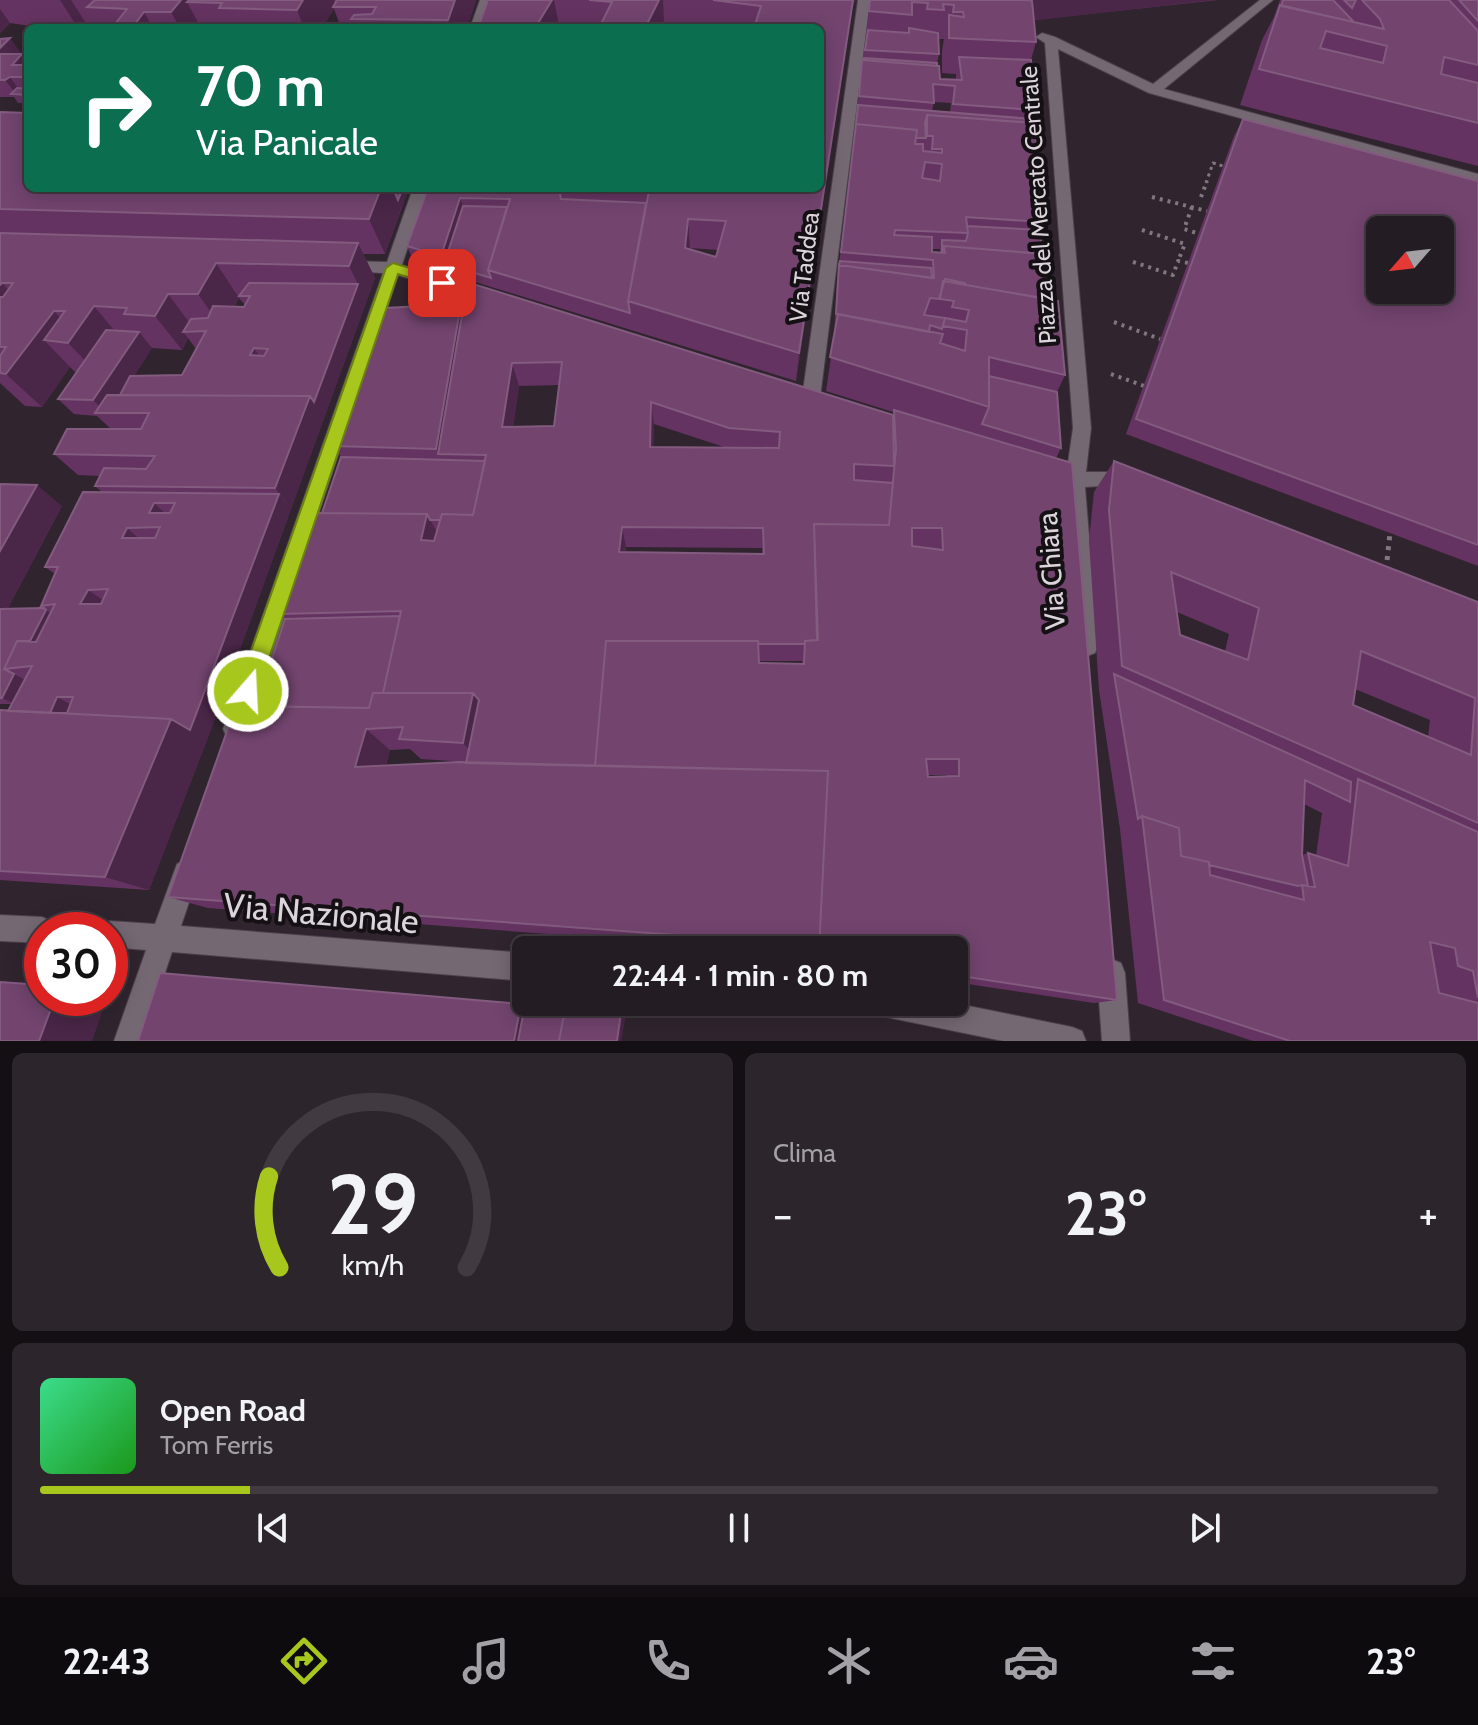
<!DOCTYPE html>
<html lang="it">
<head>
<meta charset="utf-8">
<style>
  body { margin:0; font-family:Cabin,sans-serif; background:#2c252b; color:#f1f3f6; height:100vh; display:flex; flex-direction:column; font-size:30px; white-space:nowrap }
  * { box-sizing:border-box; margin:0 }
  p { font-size:26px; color:#a3a1a6 }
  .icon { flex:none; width:44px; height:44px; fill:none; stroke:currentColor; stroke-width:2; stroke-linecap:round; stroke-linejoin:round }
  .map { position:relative; height:1041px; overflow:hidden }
  .details { display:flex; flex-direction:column; gap:12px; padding:12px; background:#140f13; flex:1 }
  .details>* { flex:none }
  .hud { position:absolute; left:24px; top:24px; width:800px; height:168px; border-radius:12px; box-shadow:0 4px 20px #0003,0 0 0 2px #413a41; background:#0b6e4f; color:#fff; overflow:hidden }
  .needle { width:52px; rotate:242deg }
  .controls { position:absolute; left:1366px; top:216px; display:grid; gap:16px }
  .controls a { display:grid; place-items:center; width:88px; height:88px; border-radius:12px; background:#241c23; box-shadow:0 4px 20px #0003,0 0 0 2px #413a41; font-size:40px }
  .speed { position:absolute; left:24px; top:912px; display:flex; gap:16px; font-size:40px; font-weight:700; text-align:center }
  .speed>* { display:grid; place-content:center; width:104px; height:104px; border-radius:50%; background:#241c23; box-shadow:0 4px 20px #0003,0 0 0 2px #413a41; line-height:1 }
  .speed .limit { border:12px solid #d22; background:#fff; color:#111 }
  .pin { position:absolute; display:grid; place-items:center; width:68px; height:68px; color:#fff; margin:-34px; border-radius:16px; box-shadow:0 4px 12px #0006 }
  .me { position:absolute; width:88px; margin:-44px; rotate:19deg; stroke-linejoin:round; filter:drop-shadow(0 0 6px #0008) }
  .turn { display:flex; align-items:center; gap:28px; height:168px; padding:0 40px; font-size:36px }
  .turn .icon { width:104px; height:104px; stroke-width:2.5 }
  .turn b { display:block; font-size:56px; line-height:68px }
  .big { font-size:60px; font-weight:700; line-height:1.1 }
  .details .card { flex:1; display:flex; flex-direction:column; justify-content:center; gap:12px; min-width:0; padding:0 28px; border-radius:12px; background:#2c252b }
  .details .dial { align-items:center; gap:0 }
  .dial svg { height:208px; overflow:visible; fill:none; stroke:#413a41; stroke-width:7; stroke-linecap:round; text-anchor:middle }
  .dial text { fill:#f1f3f6; stroke:none }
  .song { display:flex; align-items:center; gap:24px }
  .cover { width:96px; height:96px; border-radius:12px; background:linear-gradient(135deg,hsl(150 70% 55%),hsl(120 70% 35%)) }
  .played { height:8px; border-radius:4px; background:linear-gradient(90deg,#a8c71d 15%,#413a41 15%) }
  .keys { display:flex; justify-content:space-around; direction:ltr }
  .heat { display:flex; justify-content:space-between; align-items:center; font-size:44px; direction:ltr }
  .details .tiles { flex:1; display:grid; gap:12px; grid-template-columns:1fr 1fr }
  .card:last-child { grid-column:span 2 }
  .trip { position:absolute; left:512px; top:936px; width:456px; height:80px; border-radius:12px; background:#241c23; box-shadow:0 4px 20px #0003,0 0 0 2px #413a41; font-weight:700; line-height:80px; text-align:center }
  .tab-bar { display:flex; height:128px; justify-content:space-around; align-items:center; background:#0e0b0e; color:#a3a1a6 }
  .tab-bar .icon { width:56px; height:56px }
  .tab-bar .current { color:#a8c71d }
  .tab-bar b { font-size:36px; color:#f1f3f6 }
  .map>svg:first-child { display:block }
</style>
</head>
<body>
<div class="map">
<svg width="1478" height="1041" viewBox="0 0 1478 1041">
  <rect width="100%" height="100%" fill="#30252f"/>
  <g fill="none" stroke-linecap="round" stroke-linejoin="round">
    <g stroke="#4b414a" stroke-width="2">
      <path id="street" d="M480 0H492L482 28H470Z
        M858 0H870L820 398 811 405 802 398Z
        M1260 0H1273L1164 89 1478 174V183L1149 93 1058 49 1091 428 1086 472H1135L1138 478 1135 484 1085 487 1098 646 1095 653 1087 656 1079 653 1076 646 1066 485 1043 477 1040 472 1043 467 1050 464 1067 470 1073 428 1045 43 1036 37 1042 33 1055 37 1153 84Z
        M413 188H427L402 265 498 295 500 299 492 305 398 275 247 729 243 737 235 740 227 737 223 729 383 273 345 271 337 266 345 261 387 262Z
        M186 860 195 864 199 873 181 926 526 953V981L172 952 142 1041H114L146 950 110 947V930H98L101 925 110 921 155 924 177 864Z
        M0 915 42 917 51 921 55 930H42V943L0 941Z
        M1111 959 1121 963 1125 973 1130 1041H1102L1097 973 1101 963Z
        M867 1002H949L1072 1027 1082 1031 1086 1041H1003L881 1016 871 1012Z"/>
    </g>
    <path stroke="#80777f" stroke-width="3" stroke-dasharray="3 4" stroke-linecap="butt" d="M1206 183 1213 163 1223 166"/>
    <path stroke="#80777f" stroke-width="4" stroke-dasharray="3 5" stroke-linecap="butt" d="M1152 197 1207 211
      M1201 197 1207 181
      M1192 207 1184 229 1203 235
      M1142 230 1185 244 1178 261
      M1133 262 1173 275 1178 261 1188 263
      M1114 322 1160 339
      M1111 374 1144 386"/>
    <path stroke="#80777f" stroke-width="5" stroke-dasharray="4 6" stroke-linecap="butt" d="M1386 570 1390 533"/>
    <use href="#street" fill="#746872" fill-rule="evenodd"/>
  </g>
  <path fill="#653361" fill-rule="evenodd" d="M0 0H476L467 28H341L334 9 322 28H44L10 23 0 33Z
    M488 0H855L852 9 796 381 414 263 407 246 428 188H820V28H711L664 22 661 28H588L559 26 557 28H478ZM690 248 718 250 716 257Z
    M870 0H1218L1034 20 1036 42 1031 60 1034 110 1032 119 1043 222 1040 230 1042 254 1049 299 1065 375 1057 392 1061 448 1056 458 1117 1000 1094 1003 954 982V950H736L693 945 208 908 168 897 256 706 285 619 280 614 322 513 341 457 334 446 461 304 463 309 893 415V412L826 391 834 337 837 282ZM938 39H944L942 50V73L956 74V80L940 79 937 63 939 54ZM934 102 951 103 950 112 932 111ZM932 249H940V252H932ZM559 385 554 426 513 427 519 386ZM654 424 724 447H653ZM626 547 762 548V554L626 552ZM759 661H802V664L759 663ZM410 749 421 759 467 762 386 765 390 750ZM928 775H947V776L928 777Z
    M1280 0H1478V166L1240 105 1262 40 1274 17Z
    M0 39 22 54 28 62V103H18L14 97H0Z
    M0 112 28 188H409L385 254H363L375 278 207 740 149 890 0 880V710L8 711 12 704H0V484L62 506 8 608H44L41 606 55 574 45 567 102 492 95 486 101 476 78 475 54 454 111 429 97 416 74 414 58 399 76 373 70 367 42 407 25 406 0 383ZM239 298 245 305 244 307H234ZM188 338 196 349 182 375 134 376 152 348 147 342 152 348 182 350Z
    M1243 119 1478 181V566L1126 434 1234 136Z
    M1114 461 1478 602V1041H1253L1138 1003 1120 829 1099 690 1089 540 1094 492ZM1177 612 1229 634 1225 651 1180 635ZM1355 689 1430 720 1428 737 1353 705ZM1304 804 1322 813 1316 856 1308 853 1302 855Z"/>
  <path fill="#4a2648" d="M60 0H71L89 28H78Z
    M181 0H194L187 2 201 28H180L171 12Z
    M303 0H334L336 6 333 7 334 9 322 28H304L297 10Z
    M455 0H476L467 28H450L448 20Z
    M552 0H554L559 26 557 28H535Z
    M659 0H663L664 22 661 28H645Z
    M850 0H855L852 9 796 381 799 353Z
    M1018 0H1214L1012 23Z
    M0 9 10 23 0 33Z
    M144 12 153 28H137L135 24Z
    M10 38 28 62V77L0 63V48Z
    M10 77 22 94H16L5 80Z
    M381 188H393L401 209 385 254 369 219Z
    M403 188H409L401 209 398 200Z
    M460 198 466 215 444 264 447 273 441 256Z
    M688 219 690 248 687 276 685 248Z
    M358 243 375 278 291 509 275 488 310 396 358 284 349 266Z
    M216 263 239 298 222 328 198 294Z
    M2 283 35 317 0 305V285Z
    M168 294 194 329 183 332 188 338 182 350 155 316Z
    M461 304 471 333 439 454 436 449Z
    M94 306 123 341 100 376 68 343 44 340 70 367 42 407 6 374 54 311 75 333Z
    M139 332 152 348 111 413H106L93 400Z
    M254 348 265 364 250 355Z
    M512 363 519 386 510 448 502 427Z
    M651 402 654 424 653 468 650 447Z
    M37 485 62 506 0 623V551Z
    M279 494 291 509 207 740 149 890 105 877 171 719Z
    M154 503 169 517 149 513Z
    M427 514 438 534 433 559 421 540Z
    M622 527 626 547 623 571 619 552Z
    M127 528 143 542 122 538Z
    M88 590 106 602 99 617 80 604Z
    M46 610 56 616 17 668Z
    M14 674 25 680 14 704 2 698Z
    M473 693 490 715 481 763 463 743Z
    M57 697 77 708 71 724 50 713Z
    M366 729 390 750 380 785 355 767Z
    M55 998H107L92 1041H39Z
    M521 1004 529 1006 522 1041H514Z
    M621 1013 626 1015 621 1041H617Z"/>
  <path fill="#72446e" stroke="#825b7f" stroke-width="2" fill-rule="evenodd" d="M95 0H181L171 12H144L135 24H115L127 9 87 7Z
    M189 0H303L297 10 219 8 222 3 187 2Z
    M337 0H455L448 20 351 19 354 15 372 14 376 7H333Z
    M488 0H552L535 28H478Z
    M589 0H659L645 28H599L612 2Z
    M713 0H853L799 353 628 301 649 191 579 188H820V28H754L761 6ZM688 219 726 221 716 257 685 248Z
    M870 0H1029L1032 1 1036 42 949 38V15L964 17 963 12H953L954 5 943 4 944 10 927 9 928 3 912 2V15L869 11Z
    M1283 0H1333L1354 22 1281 6Z
    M1344 0H1356L1352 8Z
    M1362 0H1449L1478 31V65L1444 57 1441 74 1478 83V123L1259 69 1280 5 1384 29 1380 19ZM1326 31 1387 46 1383 63 1320 48Z
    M1459 0H1478V21Z
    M909 28 938 33 939 54 865 50 868 30 909 33Z
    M10 38 0 48V39Z
    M0 54H22L12 65H28L25 68H28V77H10L5 80H0Z
    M959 57 1031 60 1034 110 953 104 955 86 933 84 934 103 859 96 862 60 939 66 940 79 962 80Z
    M864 58 937 63V66L863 60Z
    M17 88 28 89V95L11 94Z
    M858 105 1032 119V123L927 115 925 123 926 138H916L917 130 856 124 855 133Z
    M0 112 28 113V188H381L369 219 0 209Z
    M927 115 1035 123 1043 222 966 217 968 233 895 230 894 235 932 237V252L945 253 944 246 1046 254 1049 299 965 285V283L945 279 939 299 930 298 924 315 945 318 942 329 930 325 929 332 836 314 839 265 934 278 933 260 841 252 856 124 917 130 915 144H923V151L942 153V149H932L933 136H927ZM925 162 942 164 940 181 922 178Z
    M1243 119 1478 181V545L1136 419ZM1380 230H1440V290H1380Z
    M393 188H403L398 200Z
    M428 188H559L561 199 646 203 628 301 630 313 488 270 510 199 460 198 441 256 407 246Z
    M463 206 507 207 488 270 491 278 444 264Z
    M967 226 1040 230 1042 254 944 246 942 253V240L966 241 968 233Z
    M0 233 358 243 349 266 216 263 198 294H168L155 316 124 314 127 308 94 306 68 343 44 340 65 311H54L6 374 0 373V356L6 347H0V297H3L13 283H2L0 285Z
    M840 261 931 268 932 278 839 265Z
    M943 281 1058 301 1065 375 989 357V407L830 357 838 314 943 334 940 343 965 351 967 330 943 326 945 318 966 322 969 310 952 307 954 301 940 299Z
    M249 283 358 284 314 402 310 396 120 395 130 376 182 375 206 331 183 332 191 319 208 318 213 306 244 307 250 296H239ZM254 348 268 349 264 356 250 355Z
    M470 283 893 415 894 466 854 464V480L893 483 889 525 814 524 817 640 805 641V644H759L758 641H606L595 766 466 763 479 700 473 693H383L401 611 280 614 315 513 427 514 421 540 434 541 442 514 473 515 486 455 438 454 463 309ZM562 362 554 426 502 427 512 363ZM651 402 729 428 780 432 779 448 650 447ZM622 527 763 528 764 554 619 552Z
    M461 304 436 449 334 446 385 308Z
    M106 330 139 332 93 400 58 399Z
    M989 376 1057 392 1061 448 982 424 989 407Z
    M107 395 310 396 275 488 95 486 104 468 146 469 155 456 54 454 67 429H141L149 413H95Z
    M894 410 1072 463 1117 1000 954 975V950H819L828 771 595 766 606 641H758L759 663 804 664 805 641 818 640 814 524 889 525 896 449ZM912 528H942L943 550 912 546ZM926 759H959V776L928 777Z
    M341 457 485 461 473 515 442 514 440 520H430L427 514 322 513Z
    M1114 461 1478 602V823L1122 666 1109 510ZM1171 572 1259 608 1248 660 1180 635ZM1361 651 1475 698 1471 755 1353 705Z
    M0 484 37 485 0 551Z
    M83 492 279 494 190 730 171 719 58 713H67L73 697H57L50 713 8 711 32 666 4 669 17 641 36 642 55 604 41 606 58 567H45ZM154 503H175L170 513H149ZM160 527 155 538H122L127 528ZM108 589 101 604H80L88 590Z
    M44 608 46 610 30 641H17L4 669 14 674 2 698H0V609Z
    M400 616 383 693H373L369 708 256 706 285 619Z
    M1114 674 1351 782 1350 802 1305 780 1302 855 1308 886 1302 885 1298 886 1209 865V862L1181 856 1179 828 1142 816 1138 819Z
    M373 693H473L463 743 399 739 403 727 366 729 355 767 459 762 828 771 819 950H801L690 936 168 897 236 706 369 708Z
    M0 710 171 719 105 877 0 871Z
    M1358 779 1478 832V998L1473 971 1458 966 1455 948 1430 942 1439 993 1478 1003V1041H1290L1164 1000 1142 816 1179 828 1181 856 1209 862 1210 875 1304 900 1302 885 1315 887 1308 853 1348 866Z
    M160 973 521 1004 514 1041H138Z
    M0 982 42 985V998H55L39 1041H0Z
    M525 1005 565 1009 559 1041H518Z
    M565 1009 621 1013 617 1041H559Z"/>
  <path fill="#a8c71d" stroke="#6d8113" stroke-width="2" d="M393 263 447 279 449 283 442 288 398 274 258 691 255 698 248 701 240 698 237 691 386 268Z"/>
  <g text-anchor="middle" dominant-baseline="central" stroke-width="8" stroke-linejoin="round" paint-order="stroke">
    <g font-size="24" fill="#dbd4da" stroke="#151014">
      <text transform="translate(1038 205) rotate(-94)">Piazza del Mercato Centrale</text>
      <text transform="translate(804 267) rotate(-83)">Via Taddea</text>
    </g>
    <g font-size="28" fill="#dbd4da" stroke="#151014">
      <text transform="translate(1051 571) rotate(-94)">Via Chiara</text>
    </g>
    <g font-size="34" fill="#dbd4da" stroke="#151014">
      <text transform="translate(321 913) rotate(5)">Via Nazionale</text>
    </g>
  </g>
</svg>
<div class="controls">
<a><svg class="needle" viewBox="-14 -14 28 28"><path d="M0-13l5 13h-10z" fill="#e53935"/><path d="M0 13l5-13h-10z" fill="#a3a1a6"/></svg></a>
</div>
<div class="speed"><div class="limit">30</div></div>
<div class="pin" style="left:442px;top:283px;background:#d93025"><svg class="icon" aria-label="arrive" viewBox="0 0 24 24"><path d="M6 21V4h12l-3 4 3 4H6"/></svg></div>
<svg class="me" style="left:248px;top:691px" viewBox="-20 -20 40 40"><circle r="17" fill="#a8c71d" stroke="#fff" stroke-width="3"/><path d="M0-11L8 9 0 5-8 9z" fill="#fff"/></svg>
<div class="trip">22:44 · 1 min · 80 m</div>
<div class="hud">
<div class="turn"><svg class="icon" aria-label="right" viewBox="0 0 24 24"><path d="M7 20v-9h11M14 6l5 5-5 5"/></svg><div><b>70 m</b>Via Panicale</div></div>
</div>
</div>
<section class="details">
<div class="tiles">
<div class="card dial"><svg viewBox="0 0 100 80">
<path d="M14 69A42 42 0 1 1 86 69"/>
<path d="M14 69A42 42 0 0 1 10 34" stroke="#a8c71d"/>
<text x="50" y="56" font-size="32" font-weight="700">29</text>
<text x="50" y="72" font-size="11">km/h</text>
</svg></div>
<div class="card"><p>Clima</p>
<div class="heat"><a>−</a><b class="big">23°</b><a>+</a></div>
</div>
<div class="card">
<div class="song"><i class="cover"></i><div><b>Open Road</b><p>Tom Ferris</p></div></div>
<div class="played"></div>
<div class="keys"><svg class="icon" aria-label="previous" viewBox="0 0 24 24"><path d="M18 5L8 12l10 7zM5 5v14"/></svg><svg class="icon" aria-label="pause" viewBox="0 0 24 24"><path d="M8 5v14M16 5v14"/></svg><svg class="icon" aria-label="next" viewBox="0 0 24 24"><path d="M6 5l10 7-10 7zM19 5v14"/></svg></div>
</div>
</div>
</section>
<nav class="tab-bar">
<b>22:43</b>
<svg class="icon current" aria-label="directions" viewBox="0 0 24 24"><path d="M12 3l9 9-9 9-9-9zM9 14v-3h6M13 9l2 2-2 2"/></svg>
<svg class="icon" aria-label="music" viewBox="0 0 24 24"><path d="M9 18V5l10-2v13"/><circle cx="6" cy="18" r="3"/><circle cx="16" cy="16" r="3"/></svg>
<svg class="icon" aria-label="phone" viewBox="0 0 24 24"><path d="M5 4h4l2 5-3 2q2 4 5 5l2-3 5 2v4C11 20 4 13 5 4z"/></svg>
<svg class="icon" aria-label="climate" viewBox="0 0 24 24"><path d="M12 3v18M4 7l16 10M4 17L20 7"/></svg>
<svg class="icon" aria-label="car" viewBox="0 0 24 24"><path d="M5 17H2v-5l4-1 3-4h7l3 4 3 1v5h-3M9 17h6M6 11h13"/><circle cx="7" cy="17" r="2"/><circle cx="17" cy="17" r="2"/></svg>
<svg class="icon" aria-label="filters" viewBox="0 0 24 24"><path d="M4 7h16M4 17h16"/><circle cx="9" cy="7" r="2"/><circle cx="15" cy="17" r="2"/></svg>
<b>23°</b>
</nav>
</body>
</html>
